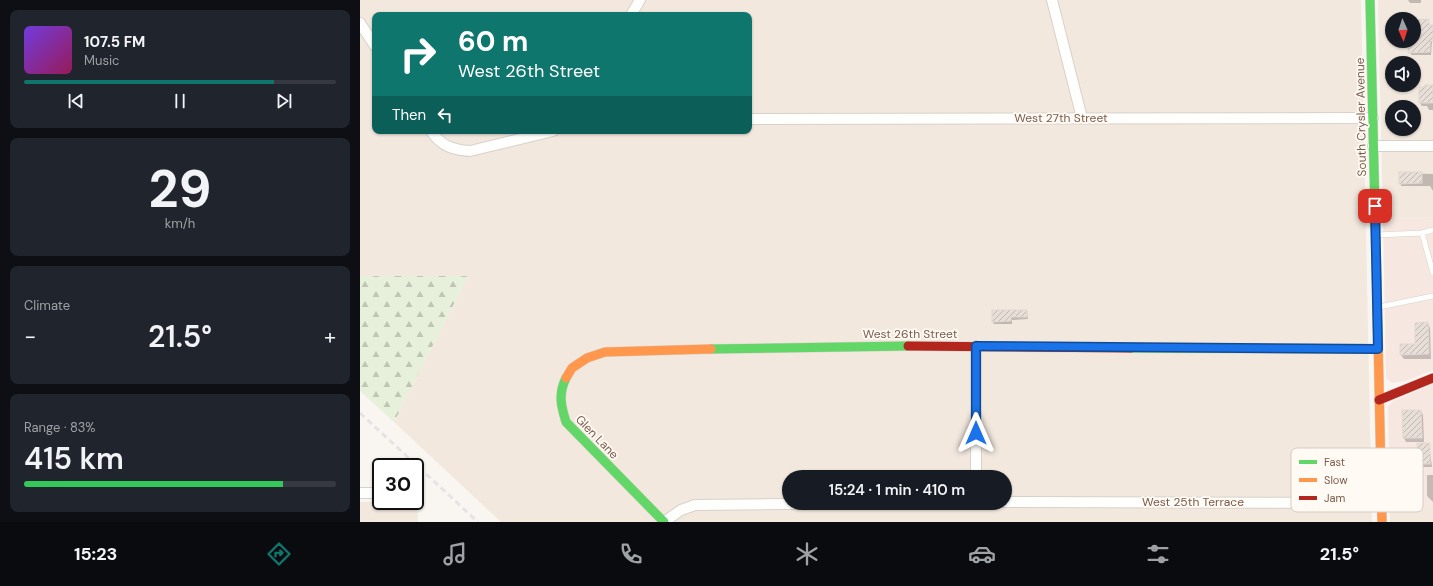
<!DOCTYPE html>
<html lang="en">
<head>
<meta charset="utf-8">
<style>
  body { margin:0; font-family:"DM Sans",sans-serif; background:#20242c; color:#f1f3f6; height:100vh; display:flex; flex-direction:column; font-size:15px; white-space:nowrap }
  * { box-sizing:border-box; margin:0 }
  p { font-size:13px; color:#9ea1a6 }
  .icon { flex:none; width:22px; height:22px; fill:none; stroke:currentColor; stroke-width:2; stroke-linecap:round; stroke-linejoin:round }
  .map { position:relative; flex:1; overflow:hidden }
  .drawer { display:flex; flex-direction:column; gap:10px; padding:10px; background:#0d0f14; width:360px }
  .drawer>* { flex:none }
  .hud { position:absolute; left:12px; top:12px; width:380px; height:122px; border-radius:8px; box-shadow:0 1px 3px #0004; background:#0f766e; color:#fff; overflow:hidden }
  .needle { width:26px; rotate:177deg }
  .tools { position:absolute; left:1025px; top:12px; display:grid; gap:8px }
  .tools a { display:grid; place-items:center; width:36px; height:36px; border-radius:50%; background:#171b24; box-shadow:0 1px 3px #0004; font-size:20px }
  .speed { position:absolute; left:12px; top:458px; display:flex; gap:8px; font-size:20px; font-weight:700; text-align:center }
  .speed>* { display:grid; place-content:center; width:52px; height:52px; border-radius:50%; background:#171b24; box-shadow:0 1px 3px #0004; line-height:1 }
  .speed .limit { border:2px solid #111; border-radius:6px; background:#fff; color:#111 }
  .pin { position:absolute; display:grid; place-items:center; width:34px; height:34px; color:#fff; margin:-17px; border-radius:8px; box-shadow:0 2px 6px #0006 }
  .me { position:absolute; width:44px; margin:-22px; rotate:0deg; stroke-linejoin:round; filter:drop-shadow(0 0 3px #0008) }
  .turn { display:flex; align-items:center; gap:14px; height:84px; padding:0 20px; font-size:18px }
  .turn .icon { width:52px; height:52px; stroke-width:2.5 }
  .turn b { display:block; font-size:28px; line-height:34px }
  .then { display:flex; align-items:center; height:38px; padding:0 20px; background:#0003; gap:8px; font-size:15px }
  .big { font-size:30px; font-weight:600; line-height:1.1 }
  .drawer .card { flex:1; display:flex; flex-direction:column; justify-content:center; gap:6px; min-width:0; padding:0 14px; border-radius:8px; background:#20242c }
  .drawer .dial { align-items:center; gap:0 }
  .dial b { font-size:52px; line-height:1 }
  .song { display:flex; align-items:center; gap:12px }
  .cover { width:48px; height:48px; border-radius:6px; background:linear-gradient(135deg,hsl(260 70% 55%),hsl(330 70% 35%)) }
  .played { height:4px; border-radius:2px; background:linear-gradient(90deg,#0f766e 80%,#363941 80%) }
  .keys { display:flex; justify-content:space-around; direction:ltr }
  .heat { display:flex; justify-content:space-between; align-items:center; font-size:22px; direction:ltr }
  .charge { height:6px; border-radius:3px; background:linear-gradient(90deg,#34c759 83%,#363941 0) }
  .trip { position:absolute; left:422px; top:470px; width:230px; height:40px; border-radius:20px; background:#171b24; box-shadow:0 1px 3px #0004; font-weight:600; line-height:40px; text-align:center }
  .tabs { display:flex; height:64px; justify-content:space-around; align-items:center; background:#090b0e; color:#9ea1a6 }
  .tabs .icon { width:28px; height:28px }
  .tabs .active { color:#0f766e }
  .tabs b { font-size:18px; color:#f1f3f6 }
  main { display:flex; flex:1; min-height:0 }
  .map>svg:first-child { display:block }
</style>
</head>
<body>
<main>
<section class="drawer">
<div class="card">
<div class="song"><i class="cover"></i><div><b>107.5 FM</b><p>Music</p></div></div>
<div class="played"></div>
<div class="keys"><svg class="icon" aria-label="previous" viewBox="0 0 24 24"><path d="M18 5L8 12l10 7zM5 5v14"/></svg><svg class="icon" aria-label="pause" viewBox="0 0 24 24"><path d="M8 5v14M16 5v14"/></svg><svg class="icon" aria-label="next" viewBox="0 0 24 24"><path d="M6 5l10 7-10 7zM19 5v14"/></svg></div>
</div>
<div class="card dial"><b>29</b><p>km/h</p></div>
<div class="card"><p>Climate</p>
<div class="heat"><a>−</a><b class="big">21.5°</b><a>+</a></div>
</div>
<div class="card"><p>Range · 83%</p><b class="big">415 km</b><div class="charge"></div></div>
</section>
<div class="map">
<svg width="1073" height="522" viewBox="0 0 1073 522">
  <defs>
    <pattern id="forest-firs" width="22" height="20" patternUnits="userSpaceOnUse"><rect width="22" height="20" fill="#e7f0db"/><path d="M5 1l3.5 6h-7zM16 11l3.5 6h-7z" fill="#c0c6b4"/></pattern>
    <pattern id="building-hatch" width="6" height="6" patternUnits="userSpaceOnUse"><rect width="6" height="6" fill="#e6ded7"/><path d="M-1 1l2-2M0 6l6-6M5 7l2-2" fill="none" stroke="#bfb7b1"/></pattern>
  </defs>
  <rect width="100%" height="100%" fill="#f9f5f0"/>
  <path fill="#f2e8de" fill-rule="evenodd" d="M0 0H1001L1012 522H141L34 422 108 276H0ZM15 15H389V131H15ZM429 477H645V503H429Z
    M1018 0H1073V217L1023 218ZM1032 19H1054V41H1032ZM1032 63H1054V85H1032ZM1032 107H1054V129H1032Z
    M57 501 58 522H0V502Z
    M1073 506V522H1030V507Z"/>
  <path fill="#f6e8e1" d="M1073 217V370L1046 381 1032 383 1026 378 1023 218Z
    M1073 384V506L1030 507 1028 407 1033 401Z"/>
  <path fill="url(#forest-firs)" d="M0 276H108L34 422 0 391Z"/>
  <path fill="#0003" d="M1048 0H1061V3H1050Z
    M1068 20 1070 26H1073L1071 55H1051L1050 41H1054V21Z
    M1073 86V110H1069L1067 106H1062L1060 103V88Z
    M1040 173 1073 174V191L1070 186H1041Z
    M667 311 668 319 652 320V324H634L633 322Z
    M1068 323 1070 328 1071 359H1044L1041 355 1056 344Z
    M1061 411 1063 415 1064 442H1046L1044 438Z
    M1069 444 1072 467H1060L1058 464Z
    M1067 475H1073V502L1067 496Z"/>
  <path fill="url(#building-hatch)" stroke="#e2d8d2" d="M1069 19V25H1073V41H1070V52L1048 53V41H1054V20Z
    M1065 85H1073V103H1059V87H1065Z
    M1039 172H1062V183L1039 184Z
    M632 310H667V317H651V321L632 322Z
    M1068 322 1069 354 1040 355V344H1055V323Z
    M1042 410H1061L1062 438H1043Z
    M1057 443H1070V464H1058Z"/>
  <g fill="none" stroke-linecap="round" stroke-linejoin="round">
    <g stroke="#d7d1cb" stroke-width="6">
      <path id="lane" d="M1062 233 1073 273
        M1016 235 1062 233 1073 230
        M1019 307 1073 296"/>
    </g>
    <g stroke="#d7d1cb" stroke-width="12">
      <path id="street" d="M692 0 722 118
        M271 15 280 0
        M0 23 15 46
        M389 119 1013 118
        M71 131C81 146 93 150 110 151L193 131
        M1013 146H1073
        M616 477V346
        M0 493H13
        M645 502 1022 503
        M304 522 321 510 335 505 504 503"/>
    </g>
    <g stroke="#d9d2cb" stroke-width="10">
      <path id="fast" d="M1010 0 1018 337
        M771 348 1018 349
        M351 349 548 346
        M206 378C198 394 201 406 206 422L304 522"/>
    </g>
    <g stroke="#d9d2cb" stroke-width="10">
      <path id="slow" d="M1018 337 1022 522
        M206 378 212 368 227 358 245 352 351 349"/>
    </g>
    <g stroke="#d9d2cb" stroke-width="10">
      <path id="jam" d="M548 346 771 348
        M1019 400 1073 378"/>
    </g>
    <use href="#lane" stroke="#fefefd" stroke-width="5"/>
    <use href="#street" stroke="#fefefd" stroke-width="10"/>
    <use href="#fast" stroke="#63d668" stroke-width="9"/>
    <use href="#slow" stroke="#ff974d" stroke-width="9"/>
    <use href="#jam" stroke="#b3261e" stroke-width="9"/>
    <path stroke="#e6e3e7" stroke-width="3" stroke-dasharray="6 4" stroke-linecap="butt" d="M0 413 118 522"/>
  </g>
  <g fill="none" stroke-linecap="round" stroke-linejoin="round">
    <g stroke="#114b97" stroke-width="10">
      <path id="route" d="M616 433V346L1018 349 1015 206"/>
    </g>
    <use href="#route" stroke="#1a73e8" stroke-width="7"/>
  </g>
  <g text-anchor="middle" dominant-baseline="central" stroke-width="3.5" stroke-linejoin="round" paint-order="stroke">
    <g font-size="12" fill="#7a5c4d" stroke="#fffaf3">
      <text transform="translate(1001 117) rotate(-91)">South Crysler Avenue</text>
      <text x="701" y="118">West 27th Street</text>
      <text x="550" y="334">West 26th Street</text>
      <text transform="translate(237 437) rotate(46)">Glen Lane</text>
      <text x="833" y="502">West 25th Terrace</text>
    </g>
  </g>
  <rect x="931" y="448" width="132" height="64" rx="6" fill="#fffaf3" stroke="#d7cbc1" stroke-width="1"/>
  <rect x="939" y="460" width="18" height="4" fill="#63d668"/>
  <rect x="939" y="478" width="18" height="4" fill="#ff974d"/>
  <rect x="939" y="496" width="18" height="4" fill="#b3261e"/>
  <g font-size="11" fill="#7a5c4d">
    <text x="964" y="466">Fast</text>
    <text x="964" y="484">Slow</text>
    <text x="964" y="502">Jam</text>
  </g>
</svg>
<div class="tools">
<a><svg class="needle" viewBox="-14 -14 28 28"><path d="M0-13l5 13h-10z" fill="#e53935"/><path d="M0 13l5-13h-10z" fill="#9ea1a6"/></svg></a>
<a><svg class="icon" aria-label="sound" viewBox="0 0 24 24"><path d="M4 9h4l5-4v14l-5-4H4zM17 9q2 3 0 6"/></svg></a>
<a><svg class="icon" aria-label="search" viewBox="0 0 24 24"><circle cx="10" cy="10" r="6"/><path d="M15 15l6 6"/></svg></a>
</div>
<div class="speed"><div class="limit">30</div></div>
<div class="pin" style="left:1015px;top:206px;background:#d93025"><svg class="icon" aria-label="arrive" viewBox="0 0 24 24"><path d="M6 21V4h12l-3 4 3 4H6"/></svg></div>
<svg class="me" style="left:616px;top:433px" viewBox="-20 -20 40 40"><path d="M0-17L14 15 0 8-14 15z" fill="#1a73e8" stroke="#fff" stroke-width="4"/></svg>
<div class="trip">15:24 · 1 min · 410 m</div>
<div class="hud">
<div class="turn"><svg class="icon" aria-label="right" viewBox="0 0 24 24"><path d="M7 20v-9h11M14 6l5 5-5 5"/></svg><div><b>60 m</b>West 26th Street</div></div>
<div class="then">Then<svg class="icon" aria-label="left" viewBox="0 0 24 24"><path d="M17 20v-9H6M10 6l-5 5 5 5"/></svg></div>
</div>
</div>
</main>
<nav class="tabs">
<b>15:23</b>
<svg class="icon active" aria-label="directions" viewBox="0 0 24 24"><path d="M12 3l9 9-9 9-9-9zM9 14v-3h6M13 9l2 2-2 2"/></svg>
<svg class="icon" aria-label="music" viewBox="0 0 24 24"><path d="M9 18V5l10-2v13"/><circle cx="6" cy="18" r="3"/><circle cx="16" cy="16" r="3"/></svg>
<svg class="icon" aria-label="phone" viewBox="0 0 24 24"><path d="M5 4h4l2 5-3 2q2 4 5 5l2-3 5 2v4C11 20 4 13 5 4z"/></svg>
<svg class="icon" aria-label="climate" viewBox="0 0 24 24"><path d="M12 3v18M4 7l16 10M4 17L20 7"/></svg>
<svg class="icon" aria-label="car" viewBox="0 0 24 24"><path d="M5 17H2v-5l4-1 3-4h7l3 4 3 1v5h-3M9 17h6M6 11h13"/><circle cx="7" cy="17" r="2"/><circle cx="17" cy="17" r="2"/></svg>
<svg class="icon" aria-label="filters" viewBox="0 0 24 24"><path d="M4 7h16M4 17h16"/><circle cx="9" cy="7" r="2"/><circle cx="15" cy="17" r="2"/></svg>
<b>21.5°</b>
</nav>
</body>
</html>
